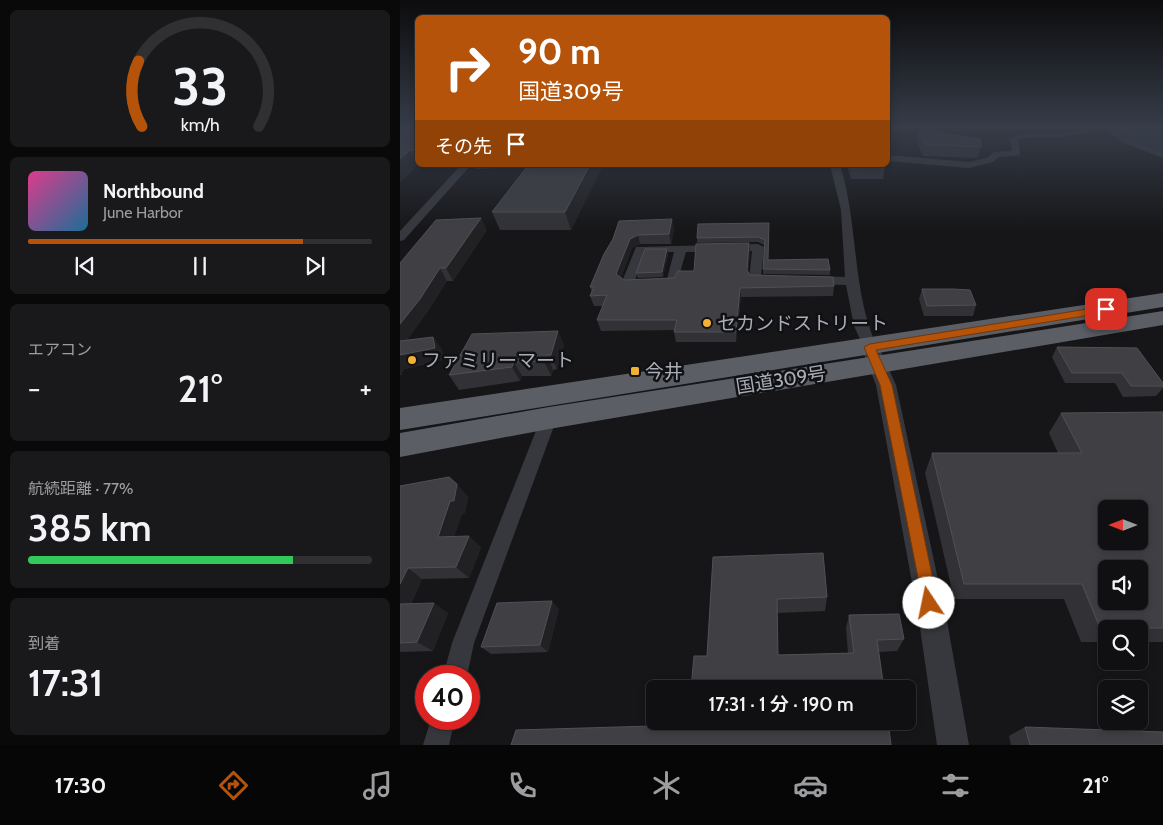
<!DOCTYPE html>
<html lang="ja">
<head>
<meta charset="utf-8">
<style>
  body { margin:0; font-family:Cabin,"Noto Sans JP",sans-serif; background:#19191b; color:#f1f3f6; height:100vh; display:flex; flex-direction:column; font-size:19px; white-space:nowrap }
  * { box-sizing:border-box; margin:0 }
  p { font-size:16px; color:#9c9d9f }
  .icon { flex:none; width:28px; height:28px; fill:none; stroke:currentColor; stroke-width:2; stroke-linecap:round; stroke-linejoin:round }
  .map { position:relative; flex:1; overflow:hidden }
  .side { display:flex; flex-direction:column; gap:10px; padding:10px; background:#09090a; width:400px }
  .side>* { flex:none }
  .hud { position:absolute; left:15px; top:15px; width:475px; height:152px; border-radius:8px; box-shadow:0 2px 8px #0003,0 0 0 1px #303032; background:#b45309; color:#fff; overflow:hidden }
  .needle { width:32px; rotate:270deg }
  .tools { position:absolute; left:698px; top:500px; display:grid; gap:10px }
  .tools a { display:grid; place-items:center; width:50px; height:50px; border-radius:8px; background:#101012; box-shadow:0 2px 8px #0003,0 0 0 1px #303032; font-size:25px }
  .speed { position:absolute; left:15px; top:665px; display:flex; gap:10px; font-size:25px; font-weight:700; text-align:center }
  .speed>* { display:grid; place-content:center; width:65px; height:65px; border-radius:50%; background:#101012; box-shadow:0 2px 8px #0003,0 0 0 1px #303032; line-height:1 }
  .speed .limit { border:8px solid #d22; background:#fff; color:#111 }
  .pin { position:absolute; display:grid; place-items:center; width:42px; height:42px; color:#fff; margin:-21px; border-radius:10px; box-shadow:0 2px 8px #0006 }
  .me { position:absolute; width:55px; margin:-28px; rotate:349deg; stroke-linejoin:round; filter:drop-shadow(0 0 4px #0008) }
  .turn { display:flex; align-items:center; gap:18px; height:105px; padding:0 20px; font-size:22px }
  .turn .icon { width:65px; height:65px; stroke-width:2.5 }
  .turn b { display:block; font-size:35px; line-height:42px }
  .then { display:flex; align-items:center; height:48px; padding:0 20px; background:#0003; gap:10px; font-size:19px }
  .big { font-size:38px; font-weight:600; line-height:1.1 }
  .side .tile { flex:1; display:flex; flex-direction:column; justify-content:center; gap:8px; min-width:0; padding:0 18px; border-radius:8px; background:#19191b }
  .side .dial { align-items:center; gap:0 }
  .dial svg { height:130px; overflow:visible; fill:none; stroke:#303032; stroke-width:7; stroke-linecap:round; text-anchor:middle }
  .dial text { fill:#f1f3f6; stroke:none }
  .song { display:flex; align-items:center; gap:15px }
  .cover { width:60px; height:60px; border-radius:8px; background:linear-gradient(135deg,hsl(330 70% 55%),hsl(200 70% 35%)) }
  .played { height:5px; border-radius:2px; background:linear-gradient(90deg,#b45309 80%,#303032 80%) }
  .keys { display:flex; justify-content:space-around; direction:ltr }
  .heat { display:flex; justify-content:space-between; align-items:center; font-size:28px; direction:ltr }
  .charge { height:8px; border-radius:4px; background:linear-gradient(90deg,#34c759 77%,#303032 0) }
  .trip { position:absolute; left:246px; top:680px; width:270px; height:50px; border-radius:8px; background:#101012; box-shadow:0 2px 8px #0003,0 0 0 1px #303032; font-weight:600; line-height:50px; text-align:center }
  .dock { display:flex; height:80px; justify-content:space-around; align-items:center; background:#060607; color:#9c9d9f }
  .dock .icon { width:35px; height:35px }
  .dock .selected { color:#b45309 }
  .dock b { font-size:22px; color:#f1f3f6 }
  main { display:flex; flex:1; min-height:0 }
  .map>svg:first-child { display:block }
</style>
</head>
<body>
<main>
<section class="side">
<div class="tile dial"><svg viewBox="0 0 100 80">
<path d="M14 69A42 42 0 1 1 86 69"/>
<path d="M14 69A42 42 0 0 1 12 29" stroke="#b45309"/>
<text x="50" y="56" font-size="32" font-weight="700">33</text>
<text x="50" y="72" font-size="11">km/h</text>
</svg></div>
<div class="tile">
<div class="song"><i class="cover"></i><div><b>Northbound</b><p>June Harbor</p></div></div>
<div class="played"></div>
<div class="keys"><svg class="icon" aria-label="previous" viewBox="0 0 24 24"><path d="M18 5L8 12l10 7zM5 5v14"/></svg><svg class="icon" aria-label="pause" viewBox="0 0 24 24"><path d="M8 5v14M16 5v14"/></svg><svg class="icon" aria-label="next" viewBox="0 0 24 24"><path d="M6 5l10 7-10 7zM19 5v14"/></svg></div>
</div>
<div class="tile"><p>エアコン</p>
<div class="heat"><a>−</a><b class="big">21°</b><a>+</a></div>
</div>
<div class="tile"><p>航続距離 · 77%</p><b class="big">385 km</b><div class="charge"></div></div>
<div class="tile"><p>到着</p><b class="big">17:31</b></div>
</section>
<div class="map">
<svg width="763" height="745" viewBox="0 0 763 745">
  <rect width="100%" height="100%" fill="#161618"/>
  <path fill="#2c353c" d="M715 127H763V152L732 140 713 128Z"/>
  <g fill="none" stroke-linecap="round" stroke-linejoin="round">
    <path fill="#37383d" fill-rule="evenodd" d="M699 127H711L730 139 763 152V158L724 143 706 130 662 137 622 138 618 140 620 155 599 157 593 162 569 168 488 161V155L569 162 587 158 594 152 612 151 610 139 620 134 662 133Z
      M61 165H71L4 240 0 241V231Z
      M430 165H440C459 225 451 289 477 347L470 352 465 350 454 326 446 285 415 284 409 280 415 276 445 277 441 210Z
      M358 244 364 247 361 276 373 277 375 280 373 283 355 284 349 280 352 251 286 252 276 286 227 288 221 284 236 247ZM245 252H274L267 279 235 280Z
      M149 412 155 413 157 418 74 643 67 676H43L52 643 141 418 143 413Z
      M31 719H55L49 745H23Z"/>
    <path fill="#37383d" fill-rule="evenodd" d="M470 341 476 343 479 347 496 385 547 621 569 745H537L519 621 476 385 461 347 464 343Z"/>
    <path fill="#5b5e65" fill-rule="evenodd" d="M763 293V307L0 430V408Z
      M763 311V325L149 429 0 457V433L149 407Z"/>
  </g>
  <path fill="#323236" d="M18 127V165H20H18L0 182Z
    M518 129 581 147 577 158 523 156 516 140Z
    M75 165H103L101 168 77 169Z
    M203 165 171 230H100L92 212 131 168Z
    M447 165H484L485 167 483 179H451Z
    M369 223 368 260 430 270V275L363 274 364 245 358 242 297 243V238Z
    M274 229 271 244H240L232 248 221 278 224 280 274 278 294 271 349 243 350 253 348 272 350 275 434 286 433 296 341 297 336 342H276L274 332 275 330 201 331 197 320 203 306H194L190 296 192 293 190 287 213 239Z
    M87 230 53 281H47L28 311 7 340 33 337 42 350 43 360 4 369 1 375H0V263Z
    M267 249 268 254 263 277 238 278 236 273Z
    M522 289 576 305 573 316H524L519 299Z
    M164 345 157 369 153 370 151 376H122L120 381 59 390 49 375Z
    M657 347 763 383V388L756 396 723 397 715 383H665L652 357Z
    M763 412V642H739V629H706V642H681L664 599H554L525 473 532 453H658L649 433 661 413Z
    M57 484 68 497 65 513 62 514 54 537 69 536 81 548 69 578 22 579 11 604 48 613 33 651 0 652V486Z
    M313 557 427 597 425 611 377 613 378 655 448 653 446 628 449 615 504 639 497 651 479 652 484 689 307 656Z
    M159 609 148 652 91 654 81 647Z
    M625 727 763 745H611L609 736Z"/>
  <path fill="#212124" d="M10 150 18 165 0 182V159Z
    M190 165H203L171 230 165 212Z
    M81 218 87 230 53 281 46 268Z
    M272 219 274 229 271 244 269 234Z
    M238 235 240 244 232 248 219 283 216 274 230 239Z
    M349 243 350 253 347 280V270Z
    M267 249 268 254 263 277 262 272Z
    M40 268 47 281 28 311 0 349V324Z
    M340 288 341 297 336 342V332Z
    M158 331 164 345 157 369 151 355Z
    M33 337 42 350 43 360 4 369 1 375 0 373V355Z
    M147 355 153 370 151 376 144 361Z
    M114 362 122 376 120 381 112 367Z
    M57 484 68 497 65 513 62 514 50 549 38 537Z
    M69 536 81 548 69 578 56 567Z
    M8 568 22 579 6 615 0 611V584Z
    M152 601 159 609 148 652 140 645Z
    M34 603 48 613 33 651 17 642Z"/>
  <path fill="#3f3f44" stroke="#4f5156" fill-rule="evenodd" d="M0 127H18V150H10L0 159Z
    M518 129 581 139V147L525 145Z
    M133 165H190L165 212H92L126 168H131Z
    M452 165H484L485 167 452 168Z
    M81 218 46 268H40L20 299 0 324V263L36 220Z
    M272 219 269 234 238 235 230 239 216 274 224 280 274 278 278 271H294L296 244 349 243 347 270 350 275 433 277 434 286 340 288 336 332H274L277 320H197L207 295 190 296 194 287H190L204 254 213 239 219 221Z
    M369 223 368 260 428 259 430 270 363 269 365 240 358 237 297 238 298 224Z
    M245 249H267L262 272 236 273Z
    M522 289H553L570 290 576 305 527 306Z
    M158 331 151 355H147L144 361 114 362 112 367 49 375 72 334Z
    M33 337 35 348 0 355V341Z
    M657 347 737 348 763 383V386H731L722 373H672Z
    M763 412V628H700L682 584H564L532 453H682L661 413ZM706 509H739V541H706ZM706 569H739V601H706Z
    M49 477 57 484 54 501H50L38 537 69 536 56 567 8 568 0 584V486Z
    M423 553 427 597 377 599 378 655 454 653 449 615 499 614 504 639 477 640 484 689H291L294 656H307L313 557Z
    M152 601 140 645 81 647 97 603Z
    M34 603 17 642 0 643V604Z
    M288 721H488L491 745H111L116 730 287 725Z
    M625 727 763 732V745H630Z"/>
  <linearGradient id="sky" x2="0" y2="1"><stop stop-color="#0c0c0d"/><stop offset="0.55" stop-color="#363c48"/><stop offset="1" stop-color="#363c48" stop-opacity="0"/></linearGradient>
  <rect width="763" height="231" fill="url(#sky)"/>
  <path fill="#b45309" stroke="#753606" d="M706 306 711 309 709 312 476 350 492 385 538 603 535 608 529 611 524 608 480 385 464 347 470 344Z"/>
  <g fill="#f2b134" stroke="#111113" stroke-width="2">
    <circle cx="307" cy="323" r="5"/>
    <circle cx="12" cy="360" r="5"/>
    <rect x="230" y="366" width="10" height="10" rx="2.5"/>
  </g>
  <g text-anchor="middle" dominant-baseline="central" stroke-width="5" stroke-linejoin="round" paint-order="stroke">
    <g font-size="19" fill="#a8adb8" stroke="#111113" text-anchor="start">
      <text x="317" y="323">セカンドストリート</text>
      <text x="22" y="360">ファミリーマート</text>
      <text x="245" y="371">今井</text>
    </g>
    <g font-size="19" fill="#a8adb8" stroke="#111113">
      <text transform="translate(381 380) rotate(-9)">国道309号</text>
    </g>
  </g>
</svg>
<div class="tools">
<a><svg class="needle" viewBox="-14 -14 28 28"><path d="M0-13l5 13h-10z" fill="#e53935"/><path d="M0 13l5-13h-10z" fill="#9c9d9f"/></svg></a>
<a><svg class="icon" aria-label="sound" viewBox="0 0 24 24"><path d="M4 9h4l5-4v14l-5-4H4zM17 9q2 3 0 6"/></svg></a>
<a><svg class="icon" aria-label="search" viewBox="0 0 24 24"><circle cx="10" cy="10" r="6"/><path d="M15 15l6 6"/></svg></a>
<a><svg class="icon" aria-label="layers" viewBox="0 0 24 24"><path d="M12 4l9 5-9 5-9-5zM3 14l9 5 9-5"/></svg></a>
</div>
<div class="speed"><div class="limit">40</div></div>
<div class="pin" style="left:706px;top:309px;background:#d93025"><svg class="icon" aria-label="arrive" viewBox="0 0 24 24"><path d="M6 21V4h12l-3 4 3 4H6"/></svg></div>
<svg class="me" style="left:529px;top:603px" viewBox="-20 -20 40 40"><circle r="19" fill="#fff"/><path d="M0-13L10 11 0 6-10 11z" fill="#b45309"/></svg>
<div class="trip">17:31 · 1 分 · 190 m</div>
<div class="hud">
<div class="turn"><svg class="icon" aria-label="right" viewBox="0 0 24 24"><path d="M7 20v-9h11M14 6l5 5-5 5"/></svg><div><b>90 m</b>国道309号</div></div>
<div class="then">その先<svg class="icon" aria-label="arrive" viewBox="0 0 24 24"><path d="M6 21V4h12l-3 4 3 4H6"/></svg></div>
</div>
</div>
</main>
<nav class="dock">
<b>17:30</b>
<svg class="icon selected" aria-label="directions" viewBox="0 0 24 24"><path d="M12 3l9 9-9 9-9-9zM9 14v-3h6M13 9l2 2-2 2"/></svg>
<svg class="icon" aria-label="music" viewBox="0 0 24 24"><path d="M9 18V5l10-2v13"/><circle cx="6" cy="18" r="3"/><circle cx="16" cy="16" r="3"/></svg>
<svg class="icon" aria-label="phone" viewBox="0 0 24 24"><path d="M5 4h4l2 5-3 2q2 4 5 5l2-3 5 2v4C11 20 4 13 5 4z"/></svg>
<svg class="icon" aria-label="climate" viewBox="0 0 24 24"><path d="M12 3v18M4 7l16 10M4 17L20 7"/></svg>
<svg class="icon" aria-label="car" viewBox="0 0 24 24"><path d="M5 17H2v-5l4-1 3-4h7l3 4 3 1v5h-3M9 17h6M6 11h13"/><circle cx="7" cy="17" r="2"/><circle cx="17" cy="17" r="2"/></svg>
<svg class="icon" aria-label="filters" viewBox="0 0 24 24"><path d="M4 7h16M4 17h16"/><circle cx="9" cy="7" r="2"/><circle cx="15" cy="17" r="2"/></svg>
<b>21°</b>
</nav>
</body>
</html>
